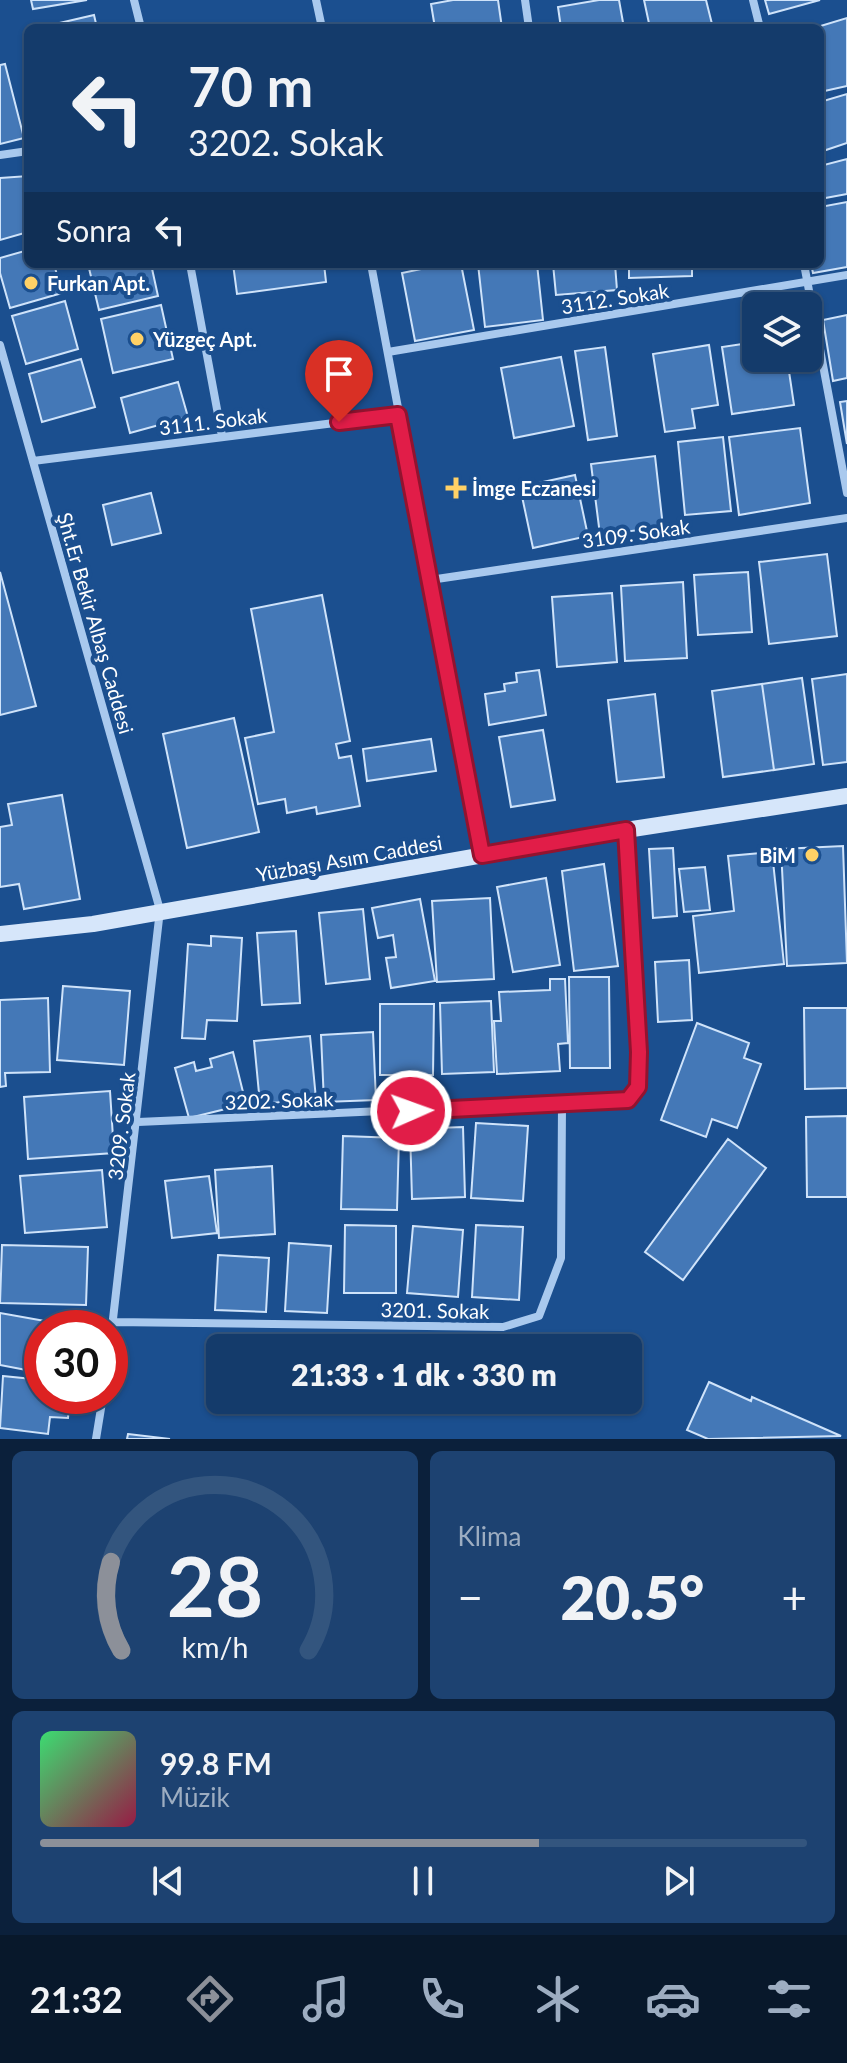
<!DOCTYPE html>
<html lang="tr">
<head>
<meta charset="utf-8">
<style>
  body { margin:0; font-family:Lato,sans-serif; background:#1d4271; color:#f1f3f6; height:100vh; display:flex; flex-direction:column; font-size:30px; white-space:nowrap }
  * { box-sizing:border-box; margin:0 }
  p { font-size:26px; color:#9dadc1 }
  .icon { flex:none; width:44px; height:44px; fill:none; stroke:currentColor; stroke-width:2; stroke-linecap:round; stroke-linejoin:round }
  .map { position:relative; height:1439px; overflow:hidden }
  .panel { display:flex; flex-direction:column; gap:12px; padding:12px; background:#0b203b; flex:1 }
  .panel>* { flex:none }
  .guide { position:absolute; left:24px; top:24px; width:800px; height:244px; border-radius:12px; box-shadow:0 2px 6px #0004,0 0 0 2px #33557e; background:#143b6b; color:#f1f3f6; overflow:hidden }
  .tools { position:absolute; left:742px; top:292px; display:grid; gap:16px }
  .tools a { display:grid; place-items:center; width:80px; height:80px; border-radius:12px; background:#143b6b; box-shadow:0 2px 6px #0004,0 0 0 2px #33557e; font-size:40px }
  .speed { position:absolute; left:24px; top:1310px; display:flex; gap:16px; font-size:40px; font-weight:700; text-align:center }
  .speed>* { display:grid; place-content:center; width:104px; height:104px; border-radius:50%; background:#143b6b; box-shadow:0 2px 6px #0004,0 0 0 2px #33557e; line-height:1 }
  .speed .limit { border:12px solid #d22; background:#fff; color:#111 }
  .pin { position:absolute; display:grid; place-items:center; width:68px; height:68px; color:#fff; margin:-82px -34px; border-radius:50% 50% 50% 0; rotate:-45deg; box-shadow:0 0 8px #0007 }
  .pin .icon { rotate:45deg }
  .me { position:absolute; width:88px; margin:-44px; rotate:88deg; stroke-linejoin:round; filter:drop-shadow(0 0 6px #0008) }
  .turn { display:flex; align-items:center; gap:28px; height:168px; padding:0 32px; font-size:36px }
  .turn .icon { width:104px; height:104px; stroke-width:2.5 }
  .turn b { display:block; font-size:56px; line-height:68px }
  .then { display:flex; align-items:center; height:76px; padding:0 32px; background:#0003; gap:16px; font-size:30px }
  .big { font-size:60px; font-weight:800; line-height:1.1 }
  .panel .widget { flex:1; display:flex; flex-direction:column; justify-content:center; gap:12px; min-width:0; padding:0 28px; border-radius:12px; background:#1d4271 }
  .panel .dial { align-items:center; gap:0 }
  .dial svg { height:208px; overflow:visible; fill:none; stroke:#33557e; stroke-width:7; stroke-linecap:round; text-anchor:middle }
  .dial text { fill:#f1f3f6; stroke:none }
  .song { display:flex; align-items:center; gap:24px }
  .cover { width:96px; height:96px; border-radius:12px; background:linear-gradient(135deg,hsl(140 70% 55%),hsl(340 70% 35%)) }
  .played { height:8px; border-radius:4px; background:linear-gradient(90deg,#8c9099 65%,#33557e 65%) }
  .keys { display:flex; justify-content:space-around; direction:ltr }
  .heat { display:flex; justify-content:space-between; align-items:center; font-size:44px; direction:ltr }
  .panel .tiles { flex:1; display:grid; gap:12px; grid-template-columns:1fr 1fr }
  .widget:last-child { grid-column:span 2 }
  .trip { position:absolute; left:206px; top:1334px; width:436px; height:80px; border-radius:12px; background:#143b6b; box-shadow:0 2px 6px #0004,0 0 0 2px #33557e; font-weight:800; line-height:80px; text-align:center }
  .tab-bar { display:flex; height:128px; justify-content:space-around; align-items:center; background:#08182b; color:#9dadc1 }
  .tab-bar .icon { width:56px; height:56px }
  .tab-bar .selected { color:#8c9099 }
  .tab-bar b { font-size:36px; color:#f1f3f6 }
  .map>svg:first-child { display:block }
</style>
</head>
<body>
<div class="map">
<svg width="847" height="1439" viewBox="0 0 847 1439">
  <rect width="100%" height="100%" fill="#1b4f8f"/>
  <path fill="#4478b7" stroke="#cfe3fa" stroke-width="2" d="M31 0H87L33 9Z
    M453 0H498L502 28H435L431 4Z
    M599 0H619L624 28H561L558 7Z
    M644 0H706L713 28H650Z
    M765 0H820L769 14Z
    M94 15 97 28H38Z
    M847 18V86L820 92V28H814Z
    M5 64 24 138 0 144V65Z
    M847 94V143L820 152V102Z
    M847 159V194L820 199V166Z
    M28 176V232L0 240V178Z
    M847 202V267L813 273 811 264H820V207Z
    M28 250V264H54L62 293 10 308 0 273V258Z
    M88 264H151L158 296 99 310Z
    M233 264H324L326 282 237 294Z
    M445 264H461L474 330 415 341 402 273Z
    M478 264H537L543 320 485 327Z
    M553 264H615L617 290 556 295Z
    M629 264H692V276L629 278Z
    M700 264H759L700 269Z
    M65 301 78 349 26 364 12 316Z
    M161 305 173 359 113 373 101 319Z
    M847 315V378L833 381 823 320Z
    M756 342V358H787L794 405 732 414 722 347Z
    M709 345 718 405 692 409 695 428 665 432 653 354Z
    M605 347 617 436 588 440 575 351Z
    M561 357 574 426 514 438 501 368Z
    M81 359 95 407 42 422 29 374Z
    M178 382 188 417 130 433 121 398Z
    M847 401V444L840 402Z
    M800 428 810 503 739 515 729 437Z
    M723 437 731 511 685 515 678 442Z
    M655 456 663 527 600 535 591 464Z
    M575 475 588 536 533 548 520 487Z
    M151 493 161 533 112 545 103 505Z
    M827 554 837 636 769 644 759 562Z
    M0 572 36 706 0 715Z
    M748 572 752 632 698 635 694 575Z
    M683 582 687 658 625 661 621 586Z
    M612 593 617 662 557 667 552 597Z
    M322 595 350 741 336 744 339 758 351 756 360 806 317 814 316 807 287 813 285 799 258 804 245 738 274 732 251 609Z
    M539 670 546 715 489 725 485 694 505 691 504 684 517 682 516 673Z
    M847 674V762L823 765 812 679Z
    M802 678 814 764 774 770 762 684Z
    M762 684 774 770 723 777 712 691Z
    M655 694 664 777 617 782 608 700Z
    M234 718 259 832 187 848 163 734Z
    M543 730 555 800 511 807 499 737Z
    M431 739 436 771 367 781 363 749Z
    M62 795 80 899 24 909 19 884 0 887V827L12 825 8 804Z
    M843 846 847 963 787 966 781 849Z
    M673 848 677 916 653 918 649 849Z
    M772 852 784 964 699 973 693 916 734 911 728 856Z
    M604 864 618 966 574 971 562 871Z
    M705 867 710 910 684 912 679 869Z
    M546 878 560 965 513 972 497 887Z
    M490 898 494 979 437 982 432 901Z
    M420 899 435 981 391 988 386 958 396 957 393 935 378 938 372 908Z
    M363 909 370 979 326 984 319 913Z
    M296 931 300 1003 262 1005 257 933Z
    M211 936 242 938 237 1021 207 1020 205 1039 182 1038 188 944 211 946Z
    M689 960 692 1020 658 1022 655 962Z
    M569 977H609L610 1068H570Z
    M550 979H565L568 1043 558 1044 560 1071 497 1074 494 1021H501L499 992 550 990Z
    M63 986 130 991 124 1065 57 1060Z
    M48 998 50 1072 5 1073 6 1086 0 1087V1000Z
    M491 1001 494 1072 442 1074 440 1003Z
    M380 1004H434L433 1075H380Z
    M804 1008H847V1088L805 1089Z
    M697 1023 749 1043 744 1058 761 1064 737 1128 712 1119 706 1137 661 1120Z
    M373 1032 376 1100 324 1102 321 1035Z
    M310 1036 316 1099 260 1104 254 1041Z
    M233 1052 246 1104 189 1118 175 1068 194 1062 196 1071 212 1067 210 1059Z
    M110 1091 114 1153 28 1159 24 1097Z
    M847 1116V1197H807L806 1117Z
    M476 1123 528 1126 523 1201 471 1198Z
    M463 1127 465 1197 412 1199 410 1129Z
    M343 1136 399 1138 397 1210 341 1209Z
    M728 1139 766 1168 683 1280 645 1252Z
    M272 1166 275 1234 219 1238 215 1170Z
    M102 1170 107 1227 25 1233 20 1176Z
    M209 1176 217 1233 172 1238 165 1181Z
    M345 1225 396 1226V1293H344Z
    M476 1225 523 1227 519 1300 472 1297Z
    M413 1226 463 1230 458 1297 407 1293Z
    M289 1243 331 1246 327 1313 285 1311Z
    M2 1245 88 1247 86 1305 0 1303Z
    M218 1255 269 1258 266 1312 215 1310Z
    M0 1313 84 1328H42V1373L0 1365Z
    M3 1376 42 1380V1396H70L68 1418 50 1417 48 1434 0 1428Z
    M709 1382 751 1401 752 1397 841 1436 708 1439 687 1430Z
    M128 1434 170 1439H127Z"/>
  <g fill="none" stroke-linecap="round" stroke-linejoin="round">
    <path stroke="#a9c9ee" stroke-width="8" d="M134 0 141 28
      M316 0 322 28
      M525 0 529 28
      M753 0 760 28
      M0 155 28 151
      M190 264 222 436
      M371 264 482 855
      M804 264 847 493
      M0 345 160 910 110 1345
      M388 352 847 275
      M33 461 398 415
      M430 580 847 518
      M138 1122 628 1100 638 1087 639 1052 626 830
      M113 1322 503 1327 539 1316 561 1258 562 1105
      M96 1439 103 1396"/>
    <path stroke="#d6e6fa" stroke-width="16" d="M0 934 93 924 626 830 847 796"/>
  </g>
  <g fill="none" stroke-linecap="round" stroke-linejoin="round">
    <g stroke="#92132f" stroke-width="20">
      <path id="route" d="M339 422 398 415 482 855 626 830 639 1052 638 1087 628 1100 411 1111"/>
    </g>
    <use href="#route" stroke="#e11d48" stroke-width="14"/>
  </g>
  <g fill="#ffd166" stroke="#1b4f8f" stroke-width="3">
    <circle cx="31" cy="283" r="8"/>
    <circle cx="137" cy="339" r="8"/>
    <path d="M452 476h8v8h8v8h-8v8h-8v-8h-8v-8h8z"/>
    <circle cx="812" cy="855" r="8"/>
  </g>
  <g text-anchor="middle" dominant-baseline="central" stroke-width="8" stroke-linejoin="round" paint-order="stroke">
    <g font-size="20" font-weight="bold" fill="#fff" stroke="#1b4f8f" text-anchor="start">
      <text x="47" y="283">Furkan Apt.</text>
      <text x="153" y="339">Yüzgeç Apt.</text>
      <text x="472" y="488">İmge Eczanesi</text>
      <text x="796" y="855" text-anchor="end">BiM</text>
    </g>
    <g font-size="20" fill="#fff" stroke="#1b4f8f">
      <text transform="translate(615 298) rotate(-9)">3112. Sokak</text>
      <text transform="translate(213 421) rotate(-7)">3111. Sokak</text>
      <text transform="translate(636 533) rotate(-8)">3109. Sokak</text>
      <text transform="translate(96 623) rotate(74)">Şht.Er Bekir Albaş Caddesi</text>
      <text transform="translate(349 858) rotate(-10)">Yüzbaşı Asım Caddesi</text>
      <text transform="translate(279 1100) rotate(-2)">3202. Sokak</text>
      <text transform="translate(121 1126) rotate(-83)">3209. Sokak</text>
      <text transform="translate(435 1310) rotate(1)">3201. Sokak</text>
    </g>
  </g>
</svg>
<div class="tools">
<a><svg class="icon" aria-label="layers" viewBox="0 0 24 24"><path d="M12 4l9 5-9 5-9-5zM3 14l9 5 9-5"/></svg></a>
</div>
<div class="speed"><div class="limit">30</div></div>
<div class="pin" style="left:339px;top:422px;background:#d93025"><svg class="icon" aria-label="arrive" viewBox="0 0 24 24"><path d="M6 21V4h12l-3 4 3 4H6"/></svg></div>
<svg class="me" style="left:411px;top:1111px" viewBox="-20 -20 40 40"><circle r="17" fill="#e11d48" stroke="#fff" stroke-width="3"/><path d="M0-11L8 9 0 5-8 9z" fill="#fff"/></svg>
<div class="trip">21:33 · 1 dk · 330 m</div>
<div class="guide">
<div class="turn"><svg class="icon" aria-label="left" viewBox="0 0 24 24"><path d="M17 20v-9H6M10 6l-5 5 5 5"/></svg><div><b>70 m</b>3202. Sokak</div></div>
<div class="then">Sonra<svg class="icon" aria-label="left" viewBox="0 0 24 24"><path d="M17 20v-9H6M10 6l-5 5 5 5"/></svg></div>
</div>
</div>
<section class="panel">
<div class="tiles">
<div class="widget dial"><svg viewBox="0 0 100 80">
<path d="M14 69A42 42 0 1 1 86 69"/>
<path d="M14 69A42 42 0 0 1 10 35" stroke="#8c9099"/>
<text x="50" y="56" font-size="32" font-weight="700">28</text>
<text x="50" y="72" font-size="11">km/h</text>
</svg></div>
<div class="widget"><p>Klima</p>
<div class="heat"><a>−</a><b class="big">20.5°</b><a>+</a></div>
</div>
<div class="widget">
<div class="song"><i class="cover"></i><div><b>99.8 FM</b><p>Müzik</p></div></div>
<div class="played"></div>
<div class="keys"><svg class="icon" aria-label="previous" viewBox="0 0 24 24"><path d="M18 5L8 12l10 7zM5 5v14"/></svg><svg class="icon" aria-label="pause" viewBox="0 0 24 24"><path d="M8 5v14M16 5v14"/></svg><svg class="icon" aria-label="next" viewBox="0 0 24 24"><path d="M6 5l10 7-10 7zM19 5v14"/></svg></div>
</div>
</div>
</section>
<nav class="tab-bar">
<b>21:32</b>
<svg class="icon selected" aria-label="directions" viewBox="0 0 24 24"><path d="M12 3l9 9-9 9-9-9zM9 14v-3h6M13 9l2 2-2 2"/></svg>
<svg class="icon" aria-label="music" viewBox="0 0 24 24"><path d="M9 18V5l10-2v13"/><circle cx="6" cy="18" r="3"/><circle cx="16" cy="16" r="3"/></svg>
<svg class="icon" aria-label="phone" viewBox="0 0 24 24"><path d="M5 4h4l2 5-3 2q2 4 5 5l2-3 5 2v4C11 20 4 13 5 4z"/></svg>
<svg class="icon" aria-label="climate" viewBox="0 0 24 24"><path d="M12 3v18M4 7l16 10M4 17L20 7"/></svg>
<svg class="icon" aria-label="car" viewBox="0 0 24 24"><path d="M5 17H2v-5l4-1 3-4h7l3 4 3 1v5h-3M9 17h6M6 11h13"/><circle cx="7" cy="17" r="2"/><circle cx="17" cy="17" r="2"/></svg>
<svg class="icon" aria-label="filters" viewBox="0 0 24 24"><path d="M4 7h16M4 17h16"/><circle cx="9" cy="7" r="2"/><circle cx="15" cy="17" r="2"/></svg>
</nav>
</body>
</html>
